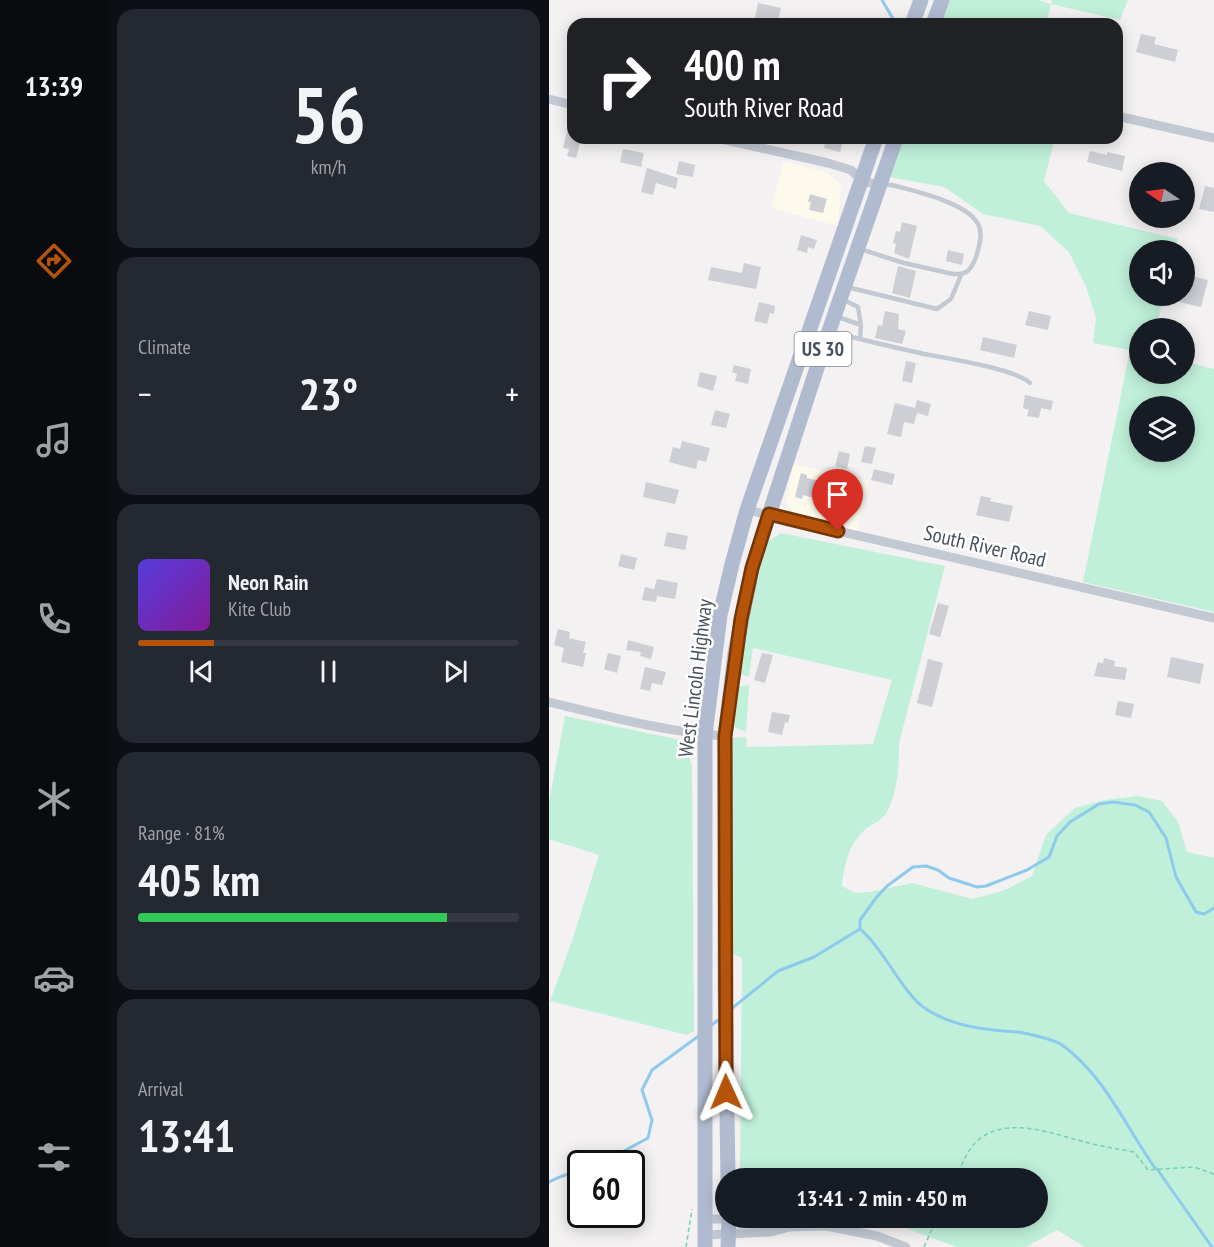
<!DOCTYPE html>
<html lang="en">
<head>
<meta charset="utf-8">
<style>
  body { margin:0; font-family:"PT Sans Narrow",sans-serif; background:#242831; color:#f1f3f6; height:100vh; display:flex; flex-direction:column; font-size:22px; white-space:nowrap }
  * { box-sizing:border-box; margin:0 }
  p { font-size:20px; color:#9ea1a6 }
  .icon { flex:none; width:33px; height:33px; fill:none; stroke:currentColor; stroke-width:2; stroke-linecap:round; stroke-linejoin:round }
  .map { position:relative; flex:1; overflow:hidden }
  .sheet { display:flex; flex-direction:column; gap:9px; padding:9px; background:#0d0f14; width:441px }
  .sheet>* { flex:none }
  .banner { position:absolute; left:18px; top:18px; width:556px; height:126px; border-radius:18px; box-shadow:0 3px 15px #0003; background:#202124; color:#fff; overflow:hidden }
  .needle { width:39px; rotate:283deg }
  .buttons { position:absolute; left:580px; top:162px; display:grid; gap:12px }
  .buttons a { display:grid; place-items:center; width:66px; height:66px; border-radius:50%; background:#171b24; box-shadow:0 3px 15px #0003; font-size:30px }
  .speed { position:absolute; left:18px; top:1150px; display:flex; gap:12px; font-size:30px; font-weight:700; text-align:center }
  .speed>* { display:grid; place-content:center; width:78px; height:78px; border-radius:50%; background:#171b24; box-shadow:0 3px 15px #0003; line-height:1 }
  .speed .limit { border:3px solid #111; border-radius:9px; background:#fff; color:#111 }
  .pin { position:absolute; display:grid; place-items:center; width:51px; height:51px; color:#fff; margin:-62px -26px; border-radius:50% 50% 50% 0; rotate:-45deg; box-shadow:0 0 6px #0007 }
  .pin .icon { rotate:45deg }
  .me { position:absolute; width:66px; margin:-33px; rotate:359deg; stroke-linejoin:round; filter:drop-shadow(0 0 4px #0008) }
  .turn { display:flex; align-items:center; gap:21px; height:126px; padding:0 18px; font-size:27px }
  .turn .icon { width:78px; height:78px; stroke-width:2.5 }
  .turn b { display:block; font-size:42px; line-height:51px }
  .big { font-size:45px; font-weight:700; line-height:1.1 }
  .sheet .widget { flex:1; display:flex; flex-direction:column; justify-content:center; gap:9px; min-width:0; padding:0 21px; border-radius:18px; background:#242831 }
  .sheet .dial { align-items:center; gap:0 }
  .dial b { font-size:78px; line-height:1 }
  .song { display:flex; align-items:center; gap:18px }
  .cover { width:72px; height:72px; border-radius:9px; background:linear-gradient(135deg,hsl(250 70% 55%),hsl(290 70% 35%)) }
  .played { height:6px; border-radius:3px; background:linear-gradient(90deg,#b45309 20%,#363941 20%) }
  .keys { display:flex; justify-content:space-around; direction:ltr }
  .heat { display:flex; justify-content:space-between; align-items:center; font-size:33px; direction:ltr }
  .charge { height:9px; border-radius:4px; background:linear-gradient(90deg,#34c759 81%,#363941 0) }
  .trip { position:absolute; left:166px; top:1168px; width:333px; height:60px; border-radius:30px; background:#171b24; box-shadow:0 3px 15px #0003; font-weight:700; line-height:60px; text-align:center }
  main { display:flex; flex:1; min-height:0 }
  .tab-bar { display:flex; flex-direction:column; width:108px; justify-content:space-around; align-items:center; background:#090b0e; color:#9ea1a6 }
  .tab-bar .icon { width:42px; height:42px }
  .tab-bar .on { color:#b45309 }
  .tab-bar b { font-size:27px; color:#f1f3f6 }
  .map>svg:first-child { display:block }
</style>
</head>
<body>
<main>
<nav class="tab-bar">
<b>13:39</b>
<svg class="icon on" aria-label="directions" viewBox="0 0 24 24"><path d="M12 3l9 9-9 9-9-9zM9 14v-3h6M13 9l2 2-2 2"/></svg>
<svg class="icon" aria-label="music" viewBox="0 0 24 24"><path d="M9 18V5l10-2v13"/><circle cx="6" cy="18" r="3"/><circle cx="16" cy="16" r="3"/></svg>
<svg class="icon" aria-label="phone" viewBox="0 0 24 24"><path d="M5 4h4l2 5-3 2q2 4 5 5l2-3 5 2v4C11 20 4 13 5 4z"/></svg>
<svg class="icon" aria-label="climate" viewBox="0 0 24 24"><path d="M12 3v18M4 7l16 10M4 17L20 7"/></svg>
<svg class="icon" aria-label="car" viewBox="0 0 24 24"><path d="M5 17H2v-5l4-1 3-4h7l3 4 3 1v5h-3M9 17h6M6 11h13"/><circle cx="7" cy="17" r="2"/><circle cx="17" cy="17" r="2"/></svg>
<svg class="icon" aria-label="filters" viewBox="0 0 24 24"><path d="M4 7h16M4 17h16"/><circle cx="9" cy="7" r="2"/><circle cx="15" cy="17" r="2"/></svg>
</nav>
<section class="sheet">
<div class="widget dial"><b>56</b><p>km/h</p></div>
<div class="widget"><p>Climate</p>
<div class="heat"><a>−</a><b class="big">23°</b><a>+</a></div>
</div>
<div class="widget">
<div class="song"><i class="cover"></i><div><b>Neon Rain</b><p>Kite Club</p></div></div>
<div class="played"></div>
<div class="keys"><svg class="icon" aria-label="previous" viewBox="0 0 24 24"><path d="M18 5L8 12l10 7zM5 5v14"/></svg><svg class="icon" aria-label="pause" viewBox="0 0 24 24"><path d="M8 5v14M16 5v14"/></svg><svg class="icon" aria-label="next" viewBox="0 0 24 24"><path d="M6 5l10 7-10 7zM19 5v14"/></svg></div>
</div>
<div class="widget"><p>Range · 81%</p><b class="big">405 km</b><div class="charge"></div></div>
<div class="widget"><p>Arrival</p><b class="big">13:41</b></div>
</section>
<div class="map">
<svg width="665" height="1247" viewBox="0 0 665 1247">
  <rect width="100%" height="100%" fill="#f3f1f1"/>
  <path fill="#fdfaec" d="M235 161 279 173 292 185 289 226 222 208Z
    M243 464 320 481 308 532 248 517 237 501Z"/>
  <path fill="#c0f0da" fill-rule="evenodd" d="M399 0H489L502 4 503 0H579L571 20 502 4 497 24H392Z
    M354 138H506L495 181 520 213 629 239 626 250H591V296H615L607 328H591V374H636V362L665 369V612L534 582 581 350 544 343 547 317 537 287 520 252 491 226 434 214 395 187 341 177ZM591 406H636V452H591Z
    M232 533 396 566 350 743C350 766 349 794 336 815 332 821 323 824 318 828 300 842 295 865 293 886L306 893 321 892 363 883 424 899 456 890 483 876 497 835 526 808 556 800 589 796 613 801 629 822 638 852 665 858V1247H536L508 1230 477 1247H408L334 1220 315 1218H489V1179H191L193 958 183 954 184 738 197 737 198 747 324 744 343 680 204 648 200 677 192 674 196 629 217 543Z
    M200 685 197 732 185 727 188 687Z
    M16 716 127 739 136 744 142 753 140 754 143 766 145 1031 138 1035 1 1001 23 941 50 855 0 839V802Z"/>
  <g fill="none" stroke-linecap="round" stroke-linejoin="round">
    <path stroke="#8dcaee" stroke-width="3" d="M333 0 347 24
      M462 138 463 139
      M311 929V920L327 898 338 886 364 867 377 866 389 870 400 878 428 887 437 886 478 870 500 857 508 836 521 822 550 804 564 802 586 805 600 812 617 838 627 877 647 912 655 914 665 908
      M311 929C336 950 353 993 377 1009 404 1027 438 1030 469 1032 477 1033 507 1040 513 1045 555 1075 577 1127 606 1168
      M181 1010 229 971 265 957 311 929
      M160 1027 172 1018
      M51 1164 99 1138 103 1120 93 1090 103 1070 151 1035
      M608 1169 663 1247
      M0 1182 13 1176 32 1171"/>
  </g>
  <path fill="#cdcfd5" d="M209 3 232 8 228 24 218 21 217 24H205Z
    M592 34 607 37 605 44 629 50 626 62 587 52Z
    M21 119H24V138L32 140 27 158 18 156 20 149 14 148Z
    M277 138H295L291 152 275 148Z
    M74 149 95 153 92 167 71 162Z
    M541 151 558 155V152L576 156 573 171 538 162Z
    M130 161 146 165 144 177 127 174Z
    M98 168 129 178 127 189 107 183 104 195 92 192Z
    M656 186 665 188V212L650 209Z
    M261 194 278 199 274 213 260 210 262 202H259Z
    M353 222 368 226 360 259 345 253 347 244 344 243 347 231 351 232Z
    M252 235 268 240 265 249 259 247 258 253 248 250Z
    M399 250 415 254 413 265 397 261Z
    M195 263 212 267 207 289 159 280 162 267 193 273Z
    M349 266 367 271 361 298 343 293Z
    M638 275 659 280 652 307 618 299V296H636Z
    M210 302 226 306 225 314 221 313 218 324 205 321Z
    M336 311 350 314 349 329 357 331 353 344 326 338 329 325 333 326Z
    M480 311 502 316 499 330 476 325Z
    M434 337 468 345 465 358 431 350Z
    M357 361 367 363 363 383 353 381Z
    M185 365 202 369 199 384 186 381 188 374 183 372Z
    M151 372 168 376 164 391 148 386Z
    M476 395 504 401 502 410 492 408 490 418 478 416 480 410 474 408Z
    M368 400 382 404 379 416 368 413 365 424 355 422 352 437 338 434 346 403 366 408Z
    M166 410 181 414 177 428 162 425Z
    M133 441 161 448 157 462 149 460 147 469 120 462 124 447 131 449Z
    M316 446 327 448 323 464 312 462Z
    M290 451 301 454 298 469 286 466Z
    M325 469 346 474 343 485 322 480Z
    M252 473 258 475V478L271 481 266 498 254 495 253 499 246 497Z
    M97 482 130 490 126 504 94 497Z
    M432 496 442 498 441 501 464 506 460 522 427 515Z
    M118 532 139 536 136 550 115 546Z
    M72 554 88 558 85 570 69 566Z
    M108 579 129 583 126 599 108 596 107 602 93 600 96 587 105 589Z
    M389 603 400 606 391 637 380 634Z
    M9 629 21 632 20 638 37 642 34 653H37L34 667 12 662 15 648 5 645Z
    M79 640 105 647 102 659 91 656 92 652 77 650Z
    M59 653 72 656 68 673 55 669Z
    M213 653 224 655 216 683 205 680Z
    M622 657 655 664 651 684 618 677Z
    M555 658 566 661 565 666 578 668 576 680 545 676 549 662 554 663Z
    M379 659 394 663 383 707 368 703Z
    M96 667 117 672 113 685 103 683 101 691 91 689Z
    M569 701 585 704 582 718 566 715Z
    M223 712 241 715 239 723 236 722 233 735 219 732Z"/>
  <g fill="none" stroke-linecap="round" stroke-linejoin="round">
    <path stroke="#77cfb2" stroke-width="1.5" stroke-dasharray="4.5 3" stroke-linecap="butt" d="M406 1179C412 1167 417 1153 426 1143 456 1113 506 1135 540 1143 555 1147 570 1149 585 1152L599 1170 645 1167 665 1174
      M137 1247 143 1209
      M375 1247 388 1218"/>
    <path stroke="#c2c9d3" stroke-width="4.5" d="M311 249 355 263 404 274C418 275 422 270 427 257 430 248 434 235 430 226 421 203 365 191 343 185H335
      M298 287 388 309 402 299 412 275
      M295 300 309 307 312 325 311 339
      M289 317 312 325
      M281 331C312 340 344 347 375 354 397 358 467 369 481 383"/>
    <path stroke="#c2c9d3" stroke-width="9" d="M0 99 24 105
      M568 116 665 138
      M168 138 279 163 302 170 313 181 330 185
      M198 510 665 618
      M0 702C58 716 116 732 176 736
      M157 1219H221L240 1227
      M157 1235 222 1232 240 1227 277 1226 328 1236 357 1247"/>
    <path stroke="#b1bbd0" stroke-width="15" d="M363 24 372 0
      M384 24 393 0
      M179 1179 176 980V736L186 653 203 568 220 515 280 331 347 138
      M156 1247V735L171 615 183 564 198 510 327 138
      M179 1247 180 1218"/>
  </g>
  <g fill="none" stroke-linecap="round" stroke-linejoin="round">
    <g stroke="#753606" stroke-width="15">
      <path id="route" d="M177 1092 176 736 192 619 203 568 220 514 289 531"/>
    </g>
    <use href="#route" stroke="#b45309" stroke-width="10"/>
  </g>
  <g text-anchor="middle" dominant-baseline="central" stroke-width="5" stroke-linejoin="round" paint-order="stroke">
    <rect fill="#fff" stroke="#7f858f" stroke-width="1.5" x="245.5" y="332" width="57" height="34" rx="4.5"/>
    <g font-size="20" font-weight="bold" fill="#48515f">
      <text x="274" y="349">US 30</text>
    </g>
    <g font-size="21" fill="#48515f" stroke="#fff">
      <text transform="translate(436 546) rotate(13)">South River Road</text>
      <text transform="translate(146 678) rotate(-83)">West Lincoln Highway</text>
    </g>
  </g>
</svg>
<div class="buttons">
<a><svg class="needle" viewBox="-14 -14 28 28"><path d="M0-13l5 13h-10z" fill="#e53935"/><path d="M0 13l5-13h-10z" fill="#9ea1a6"/></svg></a>
<a><svg class="icon" aria-label="sound" viewBox="0 0 24 24"><path d="M4 9h4l5-4v14l-5-4H4zM17 9q2 3 0 6"/></svg></a>
<a><svg class="icon" aria-label="search" viewBox="0 0 24 24"><circle cx="10" cy="10" r="6"/><path d="M15 15l6 6"/></svg></a>
<a><svg class="icon" aria-label="layers" viewBox="0 0 24 24"><path d="M12 4l9 5-9 5-9-5zM3 14l9 5 9-5"/></svg></a>
</div>
<div class="speed"><div class="limit">60</div></div>
<div class="pin" style="left:289px;top:531px;background:#d93025"><svg class="icon" aria-label="arrive" viewBox="0 0 24 24"><path d="M6 21V4h12l-3 4 3 4H6"/></svg></div>
<svg class="me" style="left:177px;top:1092px" viewBox="-20 -20 40 40"><path d="M0-17L14 15 0 8-14 15z" fill="#b45309" stroke="#fff" stroke-width="4"/></svg>
<div class="trip">13:41 · 2 min · 450 m</div>
<div class="banner">
<div class="turn"><svg class="icon" aria-label="right" viewBox="0 0 24 24"><path d="M7 20v-9h11M14 6l5 5-5 5"/></svg><div><b>400 m</b>South River Road</div></div>
</div>
</div>
</main>
</body>
</html>
